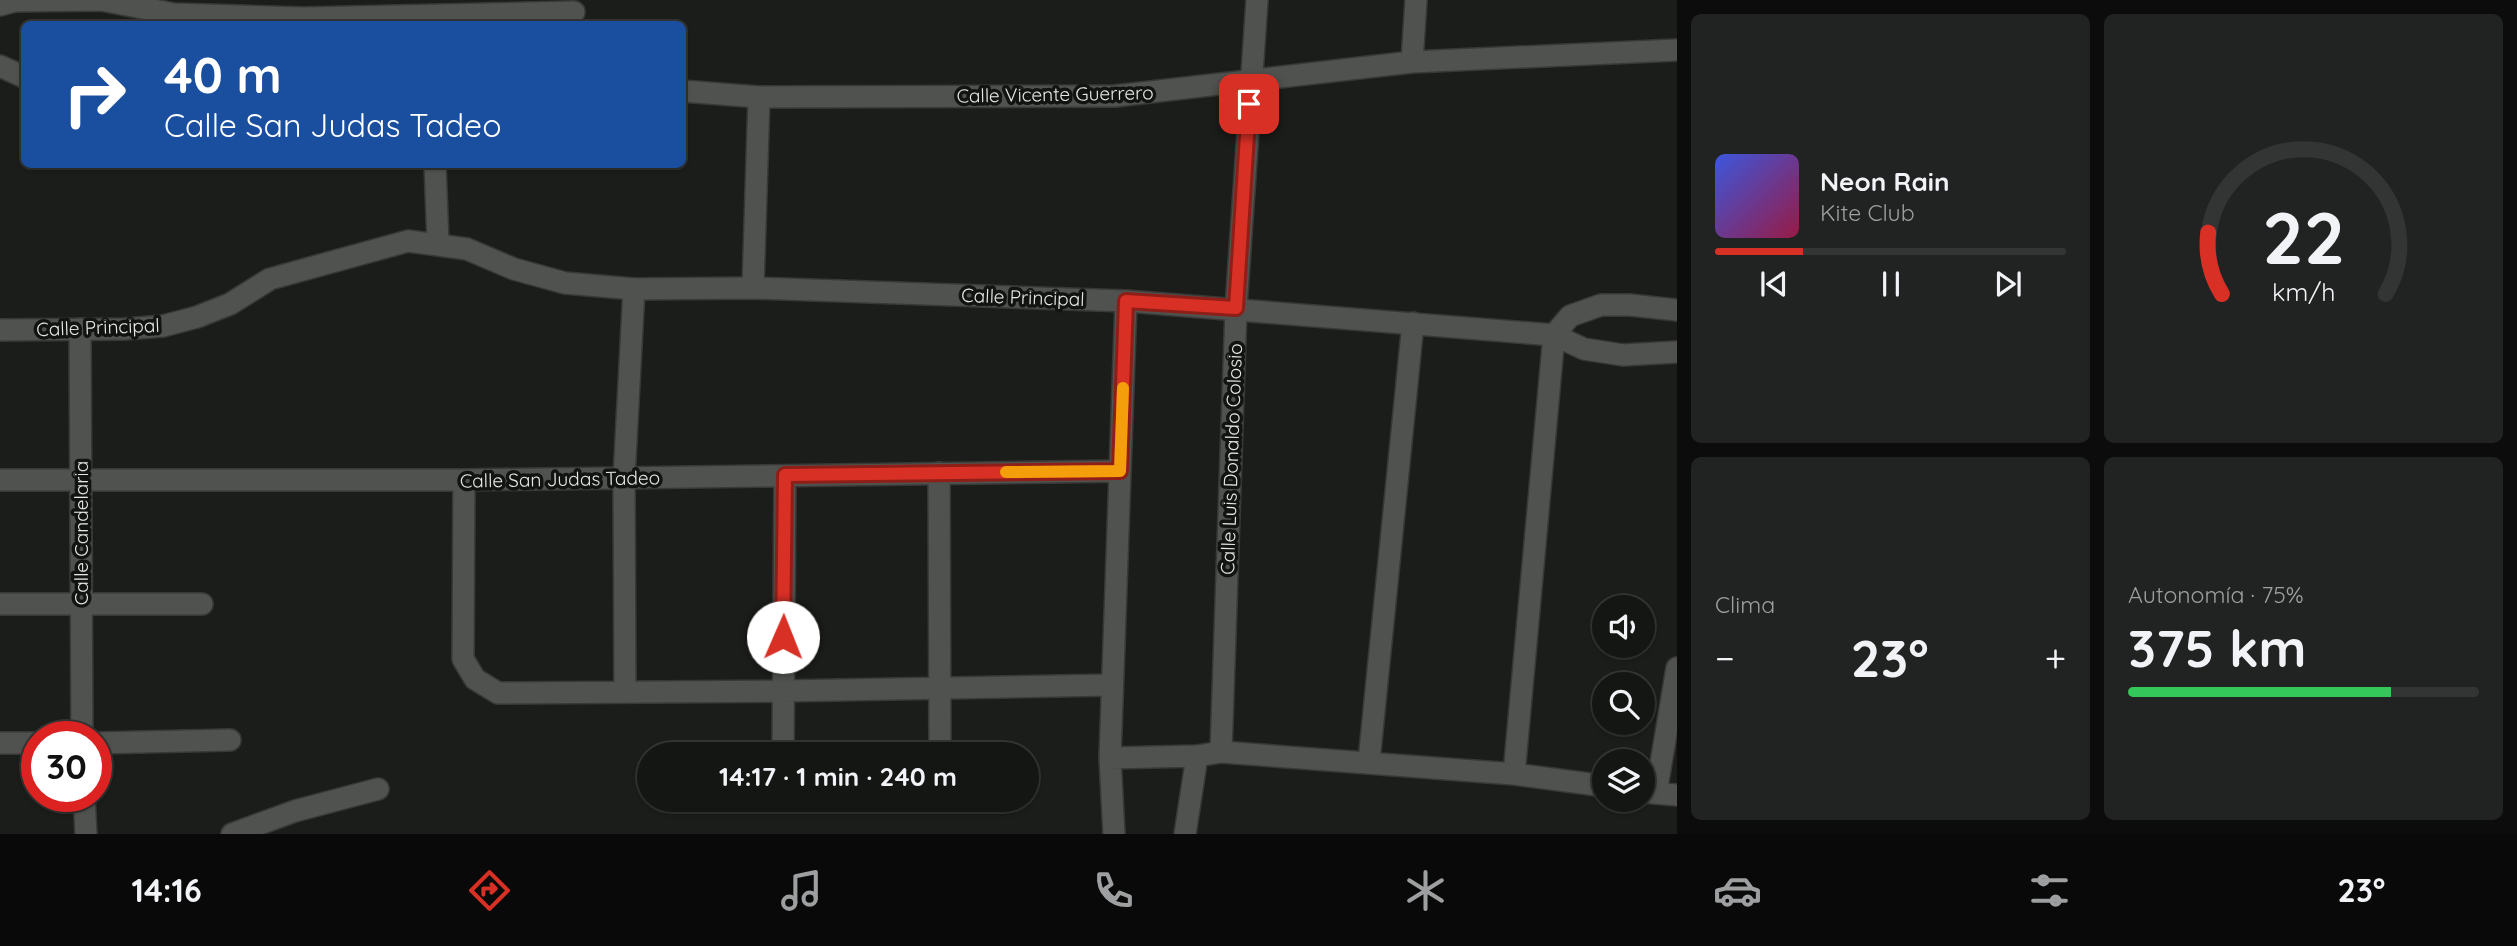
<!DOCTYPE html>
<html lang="es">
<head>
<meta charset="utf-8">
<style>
  body { margin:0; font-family:Quicksand,sans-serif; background:#212322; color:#f1f3f6; height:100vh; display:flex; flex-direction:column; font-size:26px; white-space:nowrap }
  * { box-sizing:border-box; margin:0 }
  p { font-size:23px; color:#9d9fa0 }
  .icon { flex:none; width:38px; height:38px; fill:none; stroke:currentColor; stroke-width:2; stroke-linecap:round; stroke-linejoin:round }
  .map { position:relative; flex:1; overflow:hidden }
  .side { display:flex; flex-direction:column; gap:14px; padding:14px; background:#0b0c0b; width:840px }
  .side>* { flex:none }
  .guide { position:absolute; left:21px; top:21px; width:665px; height:147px; border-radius:10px; box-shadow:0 2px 5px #0004,0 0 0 2px #333534; background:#1a4fa0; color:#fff; overflow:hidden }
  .fabs { position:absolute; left:1592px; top:595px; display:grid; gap:14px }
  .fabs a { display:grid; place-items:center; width:63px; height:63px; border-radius:50%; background:#141614; box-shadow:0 2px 5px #0004,0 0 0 2px #333534; font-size:35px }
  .speed { position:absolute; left:21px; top:721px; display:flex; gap:14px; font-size:35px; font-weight:700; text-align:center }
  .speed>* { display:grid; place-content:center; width:91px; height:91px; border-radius:50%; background:#141614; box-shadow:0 2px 5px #0004,0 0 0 2px #333534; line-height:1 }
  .speed .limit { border:10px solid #d22; background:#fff; color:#111 }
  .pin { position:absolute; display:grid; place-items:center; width:60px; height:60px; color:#fff; margin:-30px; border-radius:14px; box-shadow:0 4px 10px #0006 }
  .me { position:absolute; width:77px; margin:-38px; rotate:1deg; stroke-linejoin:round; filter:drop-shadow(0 0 5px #0008) }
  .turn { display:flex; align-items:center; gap:24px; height:147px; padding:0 28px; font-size:32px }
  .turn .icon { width:91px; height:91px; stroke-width:2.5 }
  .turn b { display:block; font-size:49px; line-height:60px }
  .big { font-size:52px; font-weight:700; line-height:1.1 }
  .side .tile { flex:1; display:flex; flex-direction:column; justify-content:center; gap:10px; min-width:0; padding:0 24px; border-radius:10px; background:#212322 }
  .side .dial { align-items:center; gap:0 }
  .dial svg { height:182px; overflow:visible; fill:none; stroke:#333534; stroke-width:7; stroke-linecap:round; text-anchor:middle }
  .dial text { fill:#f1f3f6; stroke:none }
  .song { display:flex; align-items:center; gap:21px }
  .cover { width:84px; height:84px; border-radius:10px; background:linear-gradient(135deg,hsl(230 70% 55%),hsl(340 70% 35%)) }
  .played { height:7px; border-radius:4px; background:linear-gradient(90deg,#d93025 25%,#333534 25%) }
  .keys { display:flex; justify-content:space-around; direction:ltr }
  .heat { display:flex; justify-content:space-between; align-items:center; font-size:38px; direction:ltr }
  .charge { height:10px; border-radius:5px; background:linear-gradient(90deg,#34c759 75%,#333534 0) }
  .side .tiles { flex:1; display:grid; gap:14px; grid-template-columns:repeat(2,1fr) }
  .trip { position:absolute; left:637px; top:742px; width:402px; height:70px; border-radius:35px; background:#141614; box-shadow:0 2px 5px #0004,0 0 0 2px #333534; font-weight:700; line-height:70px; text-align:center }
  .dock { display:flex; height:112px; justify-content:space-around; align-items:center; background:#080908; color:#9d9fa0 }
  .dock .icon { width:49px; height:49px }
  .dock .active { color:#d93025 }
  .dock b { font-size:32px; color:#f1f3f6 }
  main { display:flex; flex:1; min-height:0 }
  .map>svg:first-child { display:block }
</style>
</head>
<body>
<main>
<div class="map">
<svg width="1677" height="834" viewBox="0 0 1677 834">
  <rect width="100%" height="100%" fill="#1b1d1a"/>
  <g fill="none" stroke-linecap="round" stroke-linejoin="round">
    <g stroke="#383836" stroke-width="24">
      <path id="street" d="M0 5 15 1 101 0 174 14 303 18 574 12
        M1412 62 1416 0
        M0 66 24 77
        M682 91 759 97 1115 96 1412 62 1677 50
        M435 164 438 243
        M753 288 759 97
        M80 329 82 737
        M1554 335 1584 349 1623 355 1677 352
        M939 473 940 754
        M0 480H464L1120 471
        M464 480 463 659 475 679 498 693 783 691 1112 685
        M0 604H202
        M625 692 624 478 634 289
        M0 743H37
        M96 743 230 740
        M1221 752 1236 308 1257 0
        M783 754 785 476
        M1110 758 1197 756 1221 752 1514 774 1605 786
        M1369 761 1413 323
        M1514 774 1554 335 1570 316 1601 305H1630L1677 310
        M1643 792 1677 795
        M1656 793 1677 668
        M84 796 86 834
        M232 834 295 811 378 789
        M1114 834 1110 758 1126 301
        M1185 834 1197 756"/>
    </g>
    <g stroke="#383836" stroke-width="24">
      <path id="secondary" d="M0 330 125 329 163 326 197 317 230 304 270 279 408 241 467 249 514 269 565 283 634 289 753 288 1126 301 1554 335"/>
    </g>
    <use href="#street" stroke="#4f524e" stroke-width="21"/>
    <use href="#secondary" stroke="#4f524e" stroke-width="21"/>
  </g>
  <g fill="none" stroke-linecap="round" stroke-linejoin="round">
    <g stroke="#8d1f18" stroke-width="18">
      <path id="route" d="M783 637 785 475 1120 471 1126 301 1236 308 1249 104"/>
    </g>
    <use href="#route" stroke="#d93025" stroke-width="12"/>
    <path stroke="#f59e0b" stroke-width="12" d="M1006 472 1120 471 1123 388"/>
  </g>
  <g text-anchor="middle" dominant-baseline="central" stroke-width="7" stroke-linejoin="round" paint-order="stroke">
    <g font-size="19" fill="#e7e8e6" stroke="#121411">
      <text transform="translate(1055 94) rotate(-1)">Calle Vicente Guerrero</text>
      <text transform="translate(1023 297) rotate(2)">Calle Principal</text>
      <text transform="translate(98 327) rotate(-2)">Calle Principal</text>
      <text transform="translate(1231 459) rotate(-88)">Calle Luis Donaldo Colosio</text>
      <text transform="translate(560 479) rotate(-1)">Calle San Judas Tadeo</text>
      <text transform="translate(81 533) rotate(-90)">Calle Candelaria</text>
    </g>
  </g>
</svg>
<div class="fabs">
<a><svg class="icon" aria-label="sound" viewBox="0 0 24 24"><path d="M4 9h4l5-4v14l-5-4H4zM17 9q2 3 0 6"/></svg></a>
<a><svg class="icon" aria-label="search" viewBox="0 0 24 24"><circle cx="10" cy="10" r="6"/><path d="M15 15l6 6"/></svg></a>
<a><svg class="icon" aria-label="layers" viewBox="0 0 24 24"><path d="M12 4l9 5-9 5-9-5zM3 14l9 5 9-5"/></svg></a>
</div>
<div class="speed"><div class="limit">30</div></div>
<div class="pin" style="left:1249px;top:104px;background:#d93025"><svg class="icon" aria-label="arrive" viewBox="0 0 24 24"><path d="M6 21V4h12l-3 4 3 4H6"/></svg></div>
<svg class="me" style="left:783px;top:637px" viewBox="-20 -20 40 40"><circle r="19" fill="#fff"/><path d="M0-13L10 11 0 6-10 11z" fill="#d93025"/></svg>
<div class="trip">14:17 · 1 min · 240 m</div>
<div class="guide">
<div class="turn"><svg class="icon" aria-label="right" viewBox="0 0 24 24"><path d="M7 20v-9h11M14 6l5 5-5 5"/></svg><div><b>40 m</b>Calle San Judas Tadeo</div></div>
</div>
</div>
<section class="side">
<div class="tiles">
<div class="tile">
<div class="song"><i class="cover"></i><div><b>Neon Rain</b><p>Kite Club</p></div></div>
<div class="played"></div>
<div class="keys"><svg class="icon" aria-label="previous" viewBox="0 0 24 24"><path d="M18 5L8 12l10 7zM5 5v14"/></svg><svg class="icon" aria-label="pause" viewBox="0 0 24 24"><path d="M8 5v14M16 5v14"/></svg><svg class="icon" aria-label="next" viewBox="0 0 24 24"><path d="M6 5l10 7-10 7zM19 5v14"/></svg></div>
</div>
<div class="tile dial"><svg viewBox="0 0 100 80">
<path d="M14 69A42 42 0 1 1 86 69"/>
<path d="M14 69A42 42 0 0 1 8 42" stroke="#d93025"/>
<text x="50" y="56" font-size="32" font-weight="700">22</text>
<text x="50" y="72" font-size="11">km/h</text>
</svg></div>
<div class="tile"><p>Clima</p>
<div class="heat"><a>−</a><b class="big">23°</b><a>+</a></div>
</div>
<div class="tile"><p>Autonomía · 75%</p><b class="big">375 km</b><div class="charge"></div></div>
</div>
</section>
</main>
<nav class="dock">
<b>14:16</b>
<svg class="icon active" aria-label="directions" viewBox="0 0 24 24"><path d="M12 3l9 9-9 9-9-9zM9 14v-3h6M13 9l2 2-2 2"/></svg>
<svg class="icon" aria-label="music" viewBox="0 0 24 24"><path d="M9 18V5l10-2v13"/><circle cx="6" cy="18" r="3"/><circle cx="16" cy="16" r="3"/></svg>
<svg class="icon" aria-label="phone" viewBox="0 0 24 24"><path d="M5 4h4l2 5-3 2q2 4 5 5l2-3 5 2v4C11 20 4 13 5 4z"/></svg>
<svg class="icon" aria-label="climate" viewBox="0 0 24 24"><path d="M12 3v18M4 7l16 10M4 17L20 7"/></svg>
<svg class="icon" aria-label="car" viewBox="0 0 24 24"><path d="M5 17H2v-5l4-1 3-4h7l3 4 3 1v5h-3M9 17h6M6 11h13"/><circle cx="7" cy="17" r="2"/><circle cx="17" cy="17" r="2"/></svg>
<svg class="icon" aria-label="filters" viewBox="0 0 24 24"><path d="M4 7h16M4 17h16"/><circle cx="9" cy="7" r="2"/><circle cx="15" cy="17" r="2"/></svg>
<b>23°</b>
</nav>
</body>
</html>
